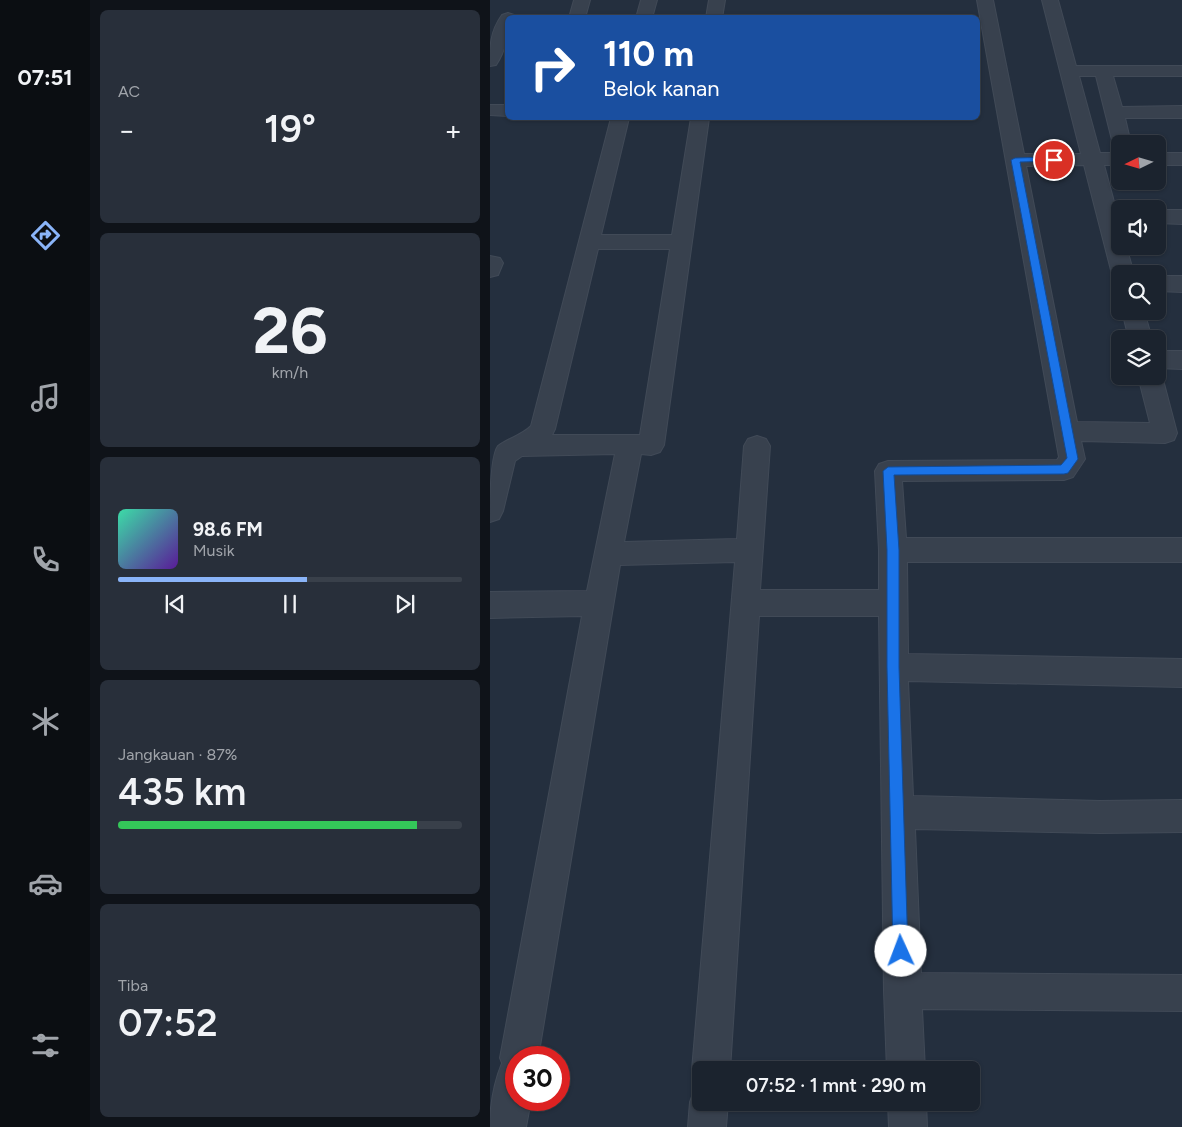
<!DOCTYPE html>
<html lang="id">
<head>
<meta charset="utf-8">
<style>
  body { margin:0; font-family:Figtree,sans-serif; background:#282f3a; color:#f1f3f6; height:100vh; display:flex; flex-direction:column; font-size:19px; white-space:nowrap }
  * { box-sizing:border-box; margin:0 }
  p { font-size:16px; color:#a0a4aa }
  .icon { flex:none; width:28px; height:28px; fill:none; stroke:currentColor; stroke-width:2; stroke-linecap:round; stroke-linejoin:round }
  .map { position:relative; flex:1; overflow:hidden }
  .panel { display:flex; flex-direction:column; gap:10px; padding:10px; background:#0f1319; width:400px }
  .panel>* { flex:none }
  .top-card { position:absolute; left:15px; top:15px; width:475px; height:105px; border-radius:8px; box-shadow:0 1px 4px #0004,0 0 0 1px #39404a; background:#1a4fa0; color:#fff; overflow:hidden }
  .needle { width:32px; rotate:265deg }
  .controls { position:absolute; left:621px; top:135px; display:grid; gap:10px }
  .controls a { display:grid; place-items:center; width:55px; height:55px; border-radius:8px; background:#1b232e; box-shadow:0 1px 4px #0004,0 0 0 1px #39404a; font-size:25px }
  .speed { position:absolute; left:15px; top:1046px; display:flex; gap:10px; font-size:25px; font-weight:700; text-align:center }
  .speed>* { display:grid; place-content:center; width:65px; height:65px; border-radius:50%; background:#1b232e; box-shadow:0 1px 4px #0004,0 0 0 1px #39404a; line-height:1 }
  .speed .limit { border:8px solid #d22; background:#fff; color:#111 }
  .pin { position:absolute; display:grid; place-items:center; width:42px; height:42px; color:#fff; margin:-21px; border:2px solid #fff; border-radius:50%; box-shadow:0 1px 5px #0007 }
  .me { position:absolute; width:55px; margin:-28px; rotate:358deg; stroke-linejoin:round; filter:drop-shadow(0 0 4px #0008) }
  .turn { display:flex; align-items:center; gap:18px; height:105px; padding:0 15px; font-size:22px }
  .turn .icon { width:65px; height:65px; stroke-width:2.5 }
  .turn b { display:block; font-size:35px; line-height:42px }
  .big { font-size:38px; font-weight:600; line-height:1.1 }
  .panel .widget { flex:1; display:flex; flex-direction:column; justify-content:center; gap:8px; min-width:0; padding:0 18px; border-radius:8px; background:#282f3a }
  .panel .dial { align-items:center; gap:0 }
  .dial b { font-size:65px; line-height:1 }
  .song { display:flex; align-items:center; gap:15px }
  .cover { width:60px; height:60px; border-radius:8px; background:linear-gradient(135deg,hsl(160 70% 55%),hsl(270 70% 35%)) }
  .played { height:5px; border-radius:2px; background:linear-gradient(90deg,#8ab4f8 55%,#39404a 55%) }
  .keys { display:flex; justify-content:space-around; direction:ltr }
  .heat { display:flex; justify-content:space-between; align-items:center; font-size:28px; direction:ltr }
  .charge { height:8px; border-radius:4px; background:linear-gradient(90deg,#34c759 87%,#39404a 0) }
  .trip { position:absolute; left:202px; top:1061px; width:288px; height:50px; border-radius:8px; background:#1b232e; box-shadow:0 1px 4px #0004,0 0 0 1px #39404a; font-weight:600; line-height:50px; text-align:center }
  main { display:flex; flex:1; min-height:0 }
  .tab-bar { display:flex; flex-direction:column; width:90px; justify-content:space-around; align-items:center; background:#0b0e12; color:#a0a4aa }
  .tab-bar .icon { width:35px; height:35px }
  .tab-bar .on { color:#8ab4f8 }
  .tab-bar b { font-size:22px; color:#f1f3f6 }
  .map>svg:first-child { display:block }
</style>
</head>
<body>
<main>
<nav class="tab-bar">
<b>07:51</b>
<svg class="icon on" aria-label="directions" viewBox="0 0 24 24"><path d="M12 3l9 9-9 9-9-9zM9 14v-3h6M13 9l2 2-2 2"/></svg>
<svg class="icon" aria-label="music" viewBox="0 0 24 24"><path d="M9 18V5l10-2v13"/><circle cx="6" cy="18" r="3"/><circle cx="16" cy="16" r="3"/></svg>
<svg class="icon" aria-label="phone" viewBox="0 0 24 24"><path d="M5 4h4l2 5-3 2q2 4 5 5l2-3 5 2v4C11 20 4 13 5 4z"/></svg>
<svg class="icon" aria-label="climate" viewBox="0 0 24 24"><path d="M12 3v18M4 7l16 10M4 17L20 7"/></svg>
<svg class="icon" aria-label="car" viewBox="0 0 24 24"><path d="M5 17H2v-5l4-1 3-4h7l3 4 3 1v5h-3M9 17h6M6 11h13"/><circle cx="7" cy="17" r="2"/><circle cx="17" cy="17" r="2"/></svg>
<svg class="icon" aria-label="filters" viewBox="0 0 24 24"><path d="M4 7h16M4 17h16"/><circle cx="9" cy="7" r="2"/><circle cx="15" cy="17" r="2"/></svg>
</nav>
<section class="panel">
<div class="widget"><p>AC</p>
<div class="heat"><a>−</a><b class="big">19°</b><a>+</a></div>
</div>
<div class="widget dial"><b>26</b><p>km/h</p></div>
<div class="widget">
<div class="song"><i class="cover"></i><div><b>98.6 FM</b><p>Musik</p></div></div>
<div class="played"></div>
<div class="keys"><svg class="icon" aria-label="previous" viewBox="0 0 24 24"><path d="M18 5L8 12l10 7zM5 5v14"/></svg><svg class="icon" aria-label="pause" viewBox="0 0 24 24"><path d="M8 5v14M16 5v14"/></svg><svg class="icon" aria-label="next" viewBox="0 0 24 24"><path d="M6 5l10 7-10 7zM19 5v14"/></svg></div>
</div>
<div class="widget"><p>Jangkauan · 87%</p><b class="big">435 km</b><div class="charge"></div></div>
<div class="widget"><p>Tiba</p><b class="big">07:52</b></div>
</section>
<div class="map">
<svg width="692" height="1127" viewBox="0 0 692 1127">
  <rect width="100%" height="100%" fill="#242f3e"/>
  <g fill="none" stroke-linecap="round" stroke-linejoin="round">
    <g stroke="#414a57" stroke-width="2">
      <path id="minor" d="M84 0H100L95 18H79Z
        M151 0H167L162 18H146Z
        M219 0H235L232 18H216Z
        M487 0H503L534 154H591L552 0H568L586 66H692V76H623L632 107 692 106V118H635L641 144H630V149L625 148 623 144 606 76H589L610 153H630V165H614L630 224V246H636L644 274H630V281L625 279 622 274 594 165 536 166 587 422 660 423 648 376H668V369L672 376 687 433 684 440 675 443 591 441 595 459 583 477 574 480 412 481 416 538H692V562H417L418 654 692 659V687L418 681 423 796 610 801 692 800V832L610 833 425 829 431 973 692 975V1011L432 1009 435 1070H397L394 991 389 616H269L240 1070H211V1085L208 1083 202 1070 245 562 130 565 48 1058H26V1100H41L36 1127H0C0 1105 4 1083 12 1063L10 1058 92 616 0 618V592L97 591 125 454 32 456 25 461 13 511 9 519 0 522C0 504 0 457 8 446 19 438 32 435 41 426L121 118H139L111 235H182L201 118H219L174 445 170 452 161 455 151 454 134 542 247 539 254 446 258 439 267 436 276 439 280 446 270 590H389V550L385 471 389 464 398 461 567 460 569 457ZM108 249H180L150 435H62L65 429Z
        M18 13 24 15 26 18H18C18 35 16 50 6 65L0 66C0 46 0 32 12 15Z
        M0 105H18V116L0 115Z
        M668 153H692V165H668Z
        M668 210H692V224L668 223Z
        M0 256 10 258 13 263 8 275 0 277Z
        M668 276H692V292L668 291Z
        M632 311H654L662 339H639Z
        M668 351H692V369L668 368Z
        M211 1086V1102H238L236 1127H198L200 1102 205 1088Z
        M398 1102H436L437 1127H399Z"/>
    </g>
    <use href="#minor" fill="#38414e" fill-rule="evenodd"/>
  </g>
  <path fill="#1a73e8" stroke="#114b97" d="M564 157 567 158V161L530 162 588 459 578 473 574 474 404 475 409 550V667L418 951 416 956 411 958 406 956 403 951 397 667V550L393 471 398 467 571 465 577 458 521 160 525 158Z"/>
</svg>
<div class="controls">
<a><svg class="needle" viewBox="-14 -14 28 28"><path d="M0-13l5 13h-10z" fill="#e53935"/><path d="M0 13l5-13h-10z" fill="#a0a4aa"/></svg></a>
<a><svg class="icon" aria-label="sound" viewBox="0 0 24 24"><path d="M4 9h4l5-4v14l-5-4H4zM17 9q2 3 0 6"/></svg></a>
<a><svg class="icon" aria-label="search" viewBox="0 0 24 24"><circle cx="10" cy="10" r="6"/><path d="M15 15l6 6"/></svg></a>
<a><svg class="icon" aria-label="layers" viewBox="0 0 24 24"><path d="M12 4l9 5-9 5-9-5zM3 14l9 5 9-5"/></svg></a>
</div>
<div class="speed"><div class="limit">30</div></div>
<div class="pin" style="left:564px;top:160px;background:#d93025"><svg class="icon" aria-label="arrive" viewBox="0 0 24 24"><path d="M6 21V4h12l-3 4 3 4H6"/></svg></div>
<svg class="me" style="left:411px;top:951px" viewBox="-20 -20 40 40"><circle r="19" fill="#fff"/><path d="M0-13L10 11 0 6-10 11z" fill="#1a73e8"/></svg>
<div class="trip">07:52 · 1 mnt · 290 m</div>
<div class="top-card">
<div class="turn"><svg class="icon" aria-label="right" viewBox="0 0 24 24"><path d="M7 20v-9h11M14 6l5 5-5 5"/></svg><div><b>110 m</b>Belok kanan</div></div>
</div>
</div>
</main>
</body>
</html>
